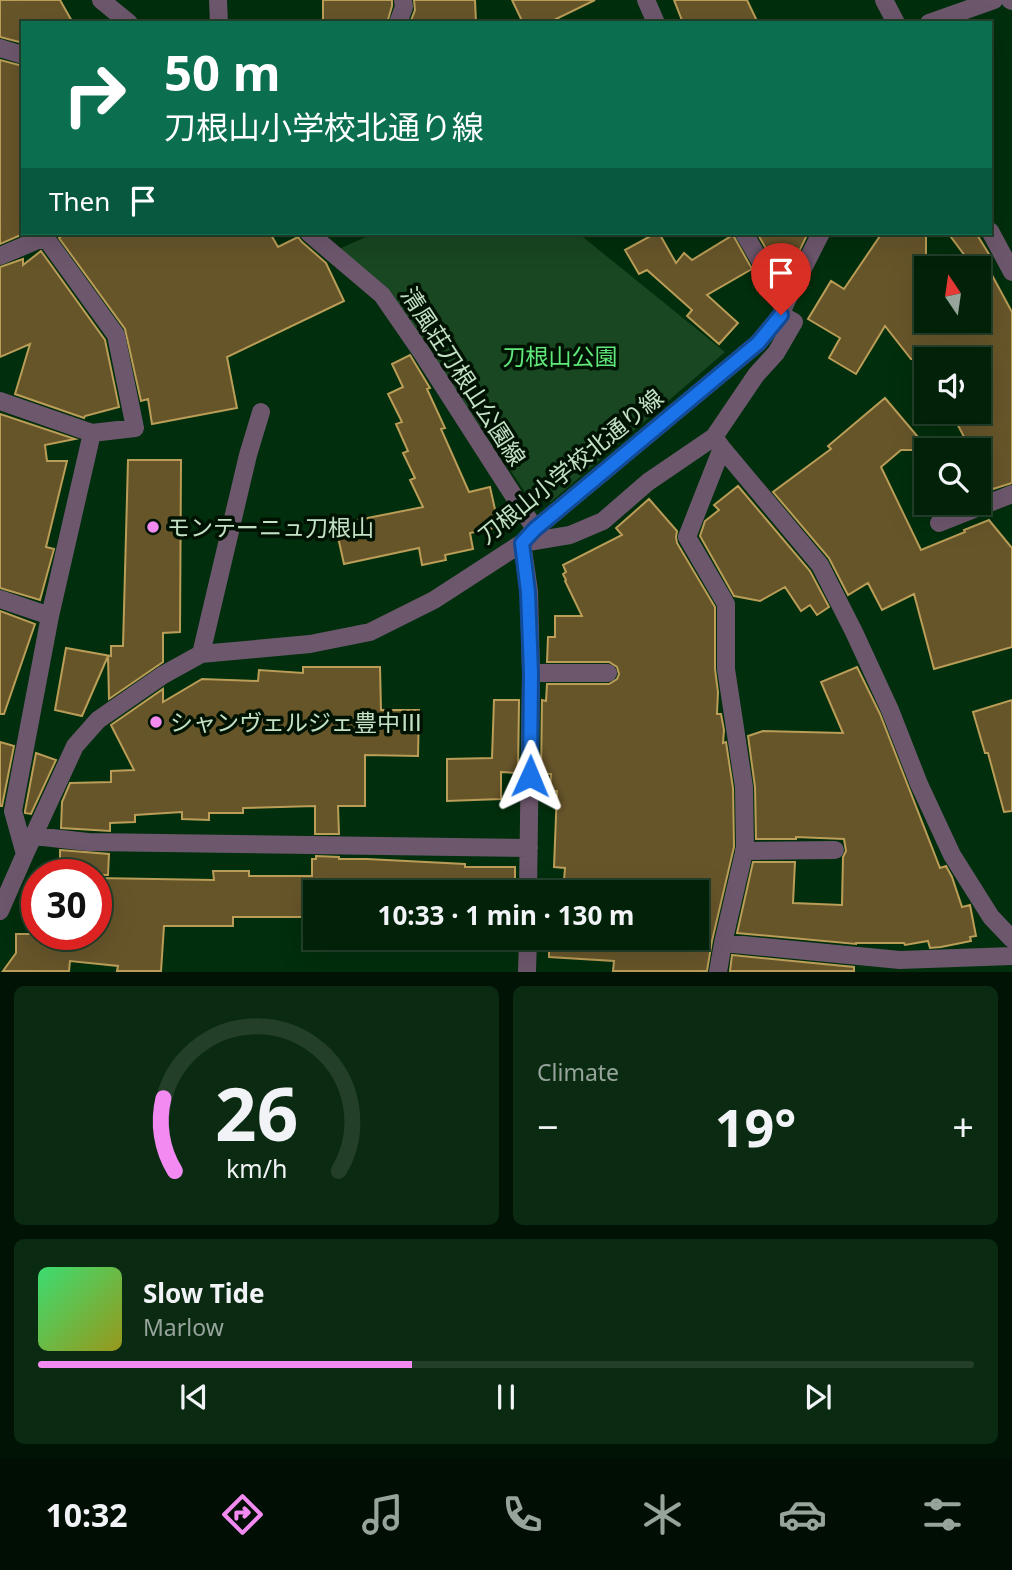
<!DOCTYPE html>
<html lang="en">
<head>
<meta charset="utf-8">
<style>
  body { margin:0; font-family:"Noto Sans","Noto Sans JP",sans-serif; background:#0b2a12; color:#f1f3f6; height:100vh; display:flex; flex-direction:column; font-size:26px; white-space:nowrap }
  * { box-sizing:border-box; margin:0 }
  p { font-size:23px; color:#96a49c }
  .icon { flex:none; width:38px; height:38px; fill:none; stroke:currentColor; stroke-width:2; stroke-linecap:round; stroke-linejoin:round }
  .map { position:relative; height:972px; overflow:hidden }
  .panel { display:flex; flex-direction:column; gap:14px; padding:14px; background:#011305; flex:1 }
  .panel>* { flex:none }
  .top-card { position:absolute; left:21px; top:21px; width:971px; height:214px; border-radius:0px; box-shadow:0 7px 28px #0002,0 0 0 2px #233f2a; background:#0b6e4f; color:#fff; overflow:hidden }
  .needle { width:46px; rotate:347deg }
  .controls { position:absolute; left:914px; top:256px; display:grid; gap:14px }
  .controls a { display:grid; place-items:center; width:77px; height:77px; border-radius:0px; background:#012209; box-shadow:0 7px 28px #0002,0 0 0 2px #233f2a; font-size:35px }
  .speed { position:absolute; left:21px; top:859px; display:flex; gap:14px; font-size:35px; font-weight:700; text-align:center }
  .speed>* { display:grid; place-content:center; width:91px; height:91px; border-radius:50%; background:#012209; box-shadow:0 7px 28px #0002,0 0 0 2px #233f2a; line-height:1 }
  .speed .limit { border:10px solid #d22; background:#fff; color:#111 }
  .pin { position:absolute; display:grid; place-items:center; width:60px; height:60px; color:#fff; margin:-72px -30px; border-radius:50% 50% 50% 0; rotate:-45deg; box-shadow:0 0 7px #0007 }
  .pin .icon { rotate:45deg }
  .me { position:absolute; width:77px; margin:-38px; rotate:1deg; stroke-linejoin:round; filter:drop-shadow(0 0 5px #0008) }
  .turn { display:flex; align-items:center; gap:24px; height:147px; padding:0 28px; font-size:32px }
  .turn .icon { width:91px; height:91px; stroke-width:2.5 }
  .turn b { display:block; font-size:49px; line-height:60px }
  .then { display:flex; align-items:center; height:66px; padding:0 28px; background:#0003; gap:14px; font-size:26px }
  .big { font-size:52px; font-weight:700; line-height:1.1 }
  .panel .card { flex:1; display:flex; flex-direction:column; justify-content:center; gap:10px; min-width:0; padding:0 24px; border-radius:10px; background:#0b2a12 }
  .panel .dial { align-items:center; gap:0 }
  .dial svg { height:182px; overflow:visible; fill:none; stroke:#233f2a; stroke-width:7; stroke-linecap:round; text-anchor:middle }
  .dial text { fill:#f1f3f6; stroke:none }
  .song { display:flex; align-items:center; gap:21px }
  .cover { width:84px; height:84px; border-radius:10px; background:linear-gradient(135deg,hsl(140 70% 55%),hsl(60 70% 35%)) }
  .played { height:7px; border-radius:4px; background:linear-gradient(90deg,#f38af2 40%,#233f2a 40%) }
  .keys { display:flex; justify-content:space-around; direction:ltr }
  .heat { display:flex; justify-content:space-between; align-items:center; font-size:38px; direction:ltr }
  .panel .tiles { flex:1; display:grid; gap:14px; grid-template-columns:1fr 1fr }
  .card:last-child { grid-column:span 2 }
  .trip { position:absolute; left:303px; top:880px; width:406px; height:70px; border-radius:0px; background:#012209; box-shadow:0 7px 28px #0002,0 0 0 2px #233f2a; font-weight:700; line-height:70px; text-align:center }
  .tabs { display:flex; height:112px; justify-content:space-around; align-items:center; background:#000e04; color:#96a49c }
  .tabs .icon { width:49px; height:49px }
  .tabs .current { color:#f38af2 }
  .tabs b { font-size:32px; color:#f1f3f6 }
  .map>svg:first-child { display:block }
</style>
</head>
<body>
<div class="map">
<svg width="1012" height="972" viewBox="0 0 1012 972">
  <rect width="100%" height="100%" fill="#012e0c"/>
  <path fill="#184721" d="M375 233H578L725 352 551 502 529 498 415 330 332 252Z"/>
  <path fill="#67552a" stroke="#ba9d57" stroke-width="2" d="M0 0H60L73 23H23V43L0 37Z
    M323 0H392V6L387 23H323Z
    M414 0H475L476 23H410L415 10Z
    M512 0H595L548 23H523Z
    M674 0H747L758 23H683Z
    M0 60 23 66V234L0 244Z
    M66 233H270L278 247 298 237 302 242 326 263 344 301 227 357 237 408 152 424 148 399 141 401 125 329 59 238Z
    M656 233H659L676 263 684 253 692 260 733 235 752 269 707 295 738 323 719 344 687 316 692 310 647 270 639 274 625 250Z
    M757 233H808L794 262 779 271Z
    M882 233H926V320H978V268H974L948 233H976L992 259 986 264 1012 312V483L993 489 978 463V450H971L954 418 966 411H978V359H911L885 326 856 374 829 358 840 338 808 319 831 281 844 289Z
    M41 251 105 340 119 407 85 416 84 418 15 394 30 344 0 357V267L23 259V265Z
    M410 355 430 388 427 389 445 428 441 429 469 492 490 487 499 527 470 533 473 549 445 555 446 560 422 565 419 548 344 564 338 537 345 536 342 523 423 507 410 480 415 478 403 453 408 451 396 424 402 422 388 394 403 387 392 364Z
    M885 398 929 450H901L881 467 921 550 965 532 964 530 989 520 1012 548V647L934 669 914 594 882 610 868 583 848 595 829 558 773 492 831 449 828 446Z
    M0 414 75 439 45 445 47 461H67L46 547 54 549 40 600 0 588Z
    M128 460H181L180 632 163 633V662L109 699 108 656 82 716 55 710 66 648 111 656V646H123Z
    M738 486 810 571 829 607 817 615 810 605 801 611 785 587 760 601 734 596 700 536 705 521 719 510 714 505Z
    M649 499 677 531 676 537 677 543 715 607V669L718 692 717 714H721L724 730 723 743 726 742 733 788 734 847 712 941 707 971H613L614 961 549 957V938H642V941L696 945V892H563L565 868 554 867 557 791H550L551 774H541L542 700 546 701 547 684H609L617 679 619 674 617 667 609 662H547L548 637H555V616H582L565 581 566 580 563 574 566 572 563 565 622 535 616 528Z
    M0 611 35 624 4 714H0Z
    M303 667H380L381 710H419L418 756 365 755V806H338L339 834H315V806L243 808V813H209V820L182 819V812L135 815V822L110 823V831L61 828 62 802 70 783 111 782V771L134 770 111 725 163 689V702L202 679 258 681 259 670 303 673Z
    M857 667 880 714 940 868 946 866 952 877 962 907 970 905 976 936 970 937 971 941 941 947 930 948 928 941 905 945 904 943H856V944L737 933 753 862H795L793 903 842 905 843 857 846 851 844 839 796 837V839H756L755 787 748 736 763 731 843 733 821 682Z
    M494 700H519L518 773 501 772V799L447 801V759L492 758Z
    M1012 700V811L1004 812 988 753H985L973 712Z
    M0 742 14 746 2 806H0Z
    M36 753 56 760 31 814 25 813V811Z
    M60 850 109 854 108 875H60Z
    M316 856 339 857V859H367L465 864V867H515V892H315V917H233V926H164L161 971H117L118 966 70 961 69 971H3L16 953V934H96V878L214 880 213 871H249V876H312V859H316Z
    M732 955 854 967V971H730Z"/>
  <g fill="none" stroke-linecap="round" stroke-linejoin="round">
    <path stroke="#6d576d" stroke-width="18" d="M101 0 129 23
      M218 0 219 23
      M646 0 656 23
      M884 0 896 23
      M1010 0 1012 1
      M398 23 404 7 403 0
      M929 23 994 0
      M0 48 23 55
      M990 231 1012 272
      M309 233 382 295 422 353 535 529
      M744 233 785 304
      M0 256 45 237 116 335 135 428 92 433 0 401
      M722 448 820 565 854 632 890 710 919 784 952 855 991 917 1012 939
      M939 523 1012 494
      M0 599 50 616
      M201 654 248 455 261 412
      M531 673H608
      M34 836 88 842 529 848
      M744 851 835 850
      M25 854 13 811 50 616 92 433
      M528 892 531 673 529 591 522 543 570 535 603 521 648 482 714 437
      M0 911 25 854 75 746 98 720 163 675 201 654 310 644 370 632 434 600 522 543 535 529 758 343 781 315 785 304 821 233
      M723 943 900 960 1012 956
      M527 972 528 938
      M718 972 723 943 745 848 744 787 726 669V604L687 537 722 448 714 437 756 375 776 353 794 322 781 315"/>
  </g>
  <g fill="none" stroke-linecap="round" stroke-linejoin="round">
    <g stroke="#114b97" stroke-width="18">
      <path id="route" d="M530 776 531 673 528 592 522 543 535 529 758 343 781 315"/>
    </g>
    <use href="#route" stroke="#1a73e8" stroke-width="12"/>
  </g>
  <g fill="#f38af2" stroke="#001303" stroke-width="2.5">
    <circle cx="153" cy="527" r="7"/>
    <circle cx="156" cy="722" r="7"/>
  </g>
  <g text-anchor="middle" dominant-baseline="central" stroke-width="7" stroke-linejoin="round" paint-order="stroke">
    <g font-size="23" fill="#60e87a" stroke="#001303">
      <text x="560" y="356">刀根山公園</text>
    </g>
    <g font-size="23" fill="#c4e1c6" stroke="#001303">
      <text transform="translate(464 376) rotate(57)">清風荘刀根山公園線</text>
      <text transform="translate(570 466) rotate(-39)">刀根山小学校北通り線</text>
    </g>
    <g font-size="23" fill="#c4e1c6" stroke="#001303" text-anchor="start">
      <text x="167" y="527">モンテーニュ刀根山</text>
      <text x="170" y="722">シャンヴェルジェ豊中Ⅲ</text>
    </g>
  </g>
</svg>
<div class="controls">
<a><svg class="needle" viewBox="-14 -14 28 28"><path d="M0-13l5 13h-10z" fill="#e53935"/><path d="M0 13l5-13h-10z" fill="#96a49c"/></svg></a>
<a><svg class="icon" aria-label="sound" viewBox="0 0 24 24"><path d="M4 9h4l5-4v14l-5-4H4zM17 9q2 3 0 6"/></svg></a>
<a><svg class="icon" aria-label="search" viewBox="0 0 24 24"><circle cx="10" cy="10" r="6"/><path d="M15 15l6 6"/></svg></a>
</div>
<div class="speed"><div class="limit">30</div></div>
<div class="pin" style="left:781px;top:315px;background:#d93025"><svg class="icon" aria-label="arrive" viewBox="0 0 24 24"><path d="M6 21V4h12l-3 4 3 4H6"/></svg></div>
<svg class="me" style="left:530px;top:776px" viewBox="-20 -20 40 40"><path d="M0-17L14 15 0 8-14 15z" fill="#1a73e8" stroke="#fff" stroke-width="4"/></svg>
<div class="trip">10:33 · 1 min · 130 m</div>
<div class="top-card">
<div class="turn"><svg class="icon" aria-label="right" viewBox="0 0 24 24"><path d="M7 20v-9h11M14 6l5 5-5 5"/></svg><div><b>50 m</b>刀根山小学校北通り線</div></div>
<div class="then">Then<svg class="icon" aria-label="arrive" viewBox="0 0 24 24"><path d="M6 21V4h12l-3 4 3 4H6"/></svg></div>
</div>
</div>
<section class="panel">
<div class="tiles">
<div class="card dial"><svg viewBox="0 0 100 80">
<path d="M14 69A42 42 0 1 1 86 69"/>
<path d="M14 69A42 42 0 0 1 9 37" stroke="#f38af2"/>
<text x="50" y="56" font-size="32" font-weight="700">26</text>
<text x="50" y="72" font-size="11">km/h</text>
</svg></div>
<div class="card"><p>Climate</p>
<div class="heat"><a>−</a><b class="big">19°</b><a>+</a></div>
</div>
<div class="card">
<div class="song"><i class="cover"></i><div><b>Slow Tide</b><p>Marlow</p></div></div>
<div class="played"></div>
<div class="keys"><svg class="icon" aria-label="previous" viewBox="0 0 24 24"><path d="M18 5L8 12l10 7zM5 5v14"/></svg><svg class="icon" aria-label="pause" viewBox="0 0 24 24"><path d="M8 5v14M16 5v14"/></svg><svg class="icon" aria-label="next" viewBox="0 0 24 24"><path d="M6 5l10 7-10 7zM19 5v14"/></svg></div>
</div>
</div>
</section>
<nav class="tabs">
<b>10:32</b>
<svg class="icon current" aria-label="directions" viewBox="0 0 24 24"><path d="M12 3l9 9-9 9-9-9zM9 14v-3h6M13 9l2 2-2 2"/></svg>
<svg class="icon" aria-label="music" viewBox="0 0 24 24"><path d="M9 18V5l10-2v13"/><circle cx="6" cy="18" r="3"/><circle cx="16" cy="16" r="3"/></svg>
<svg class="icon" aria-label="phone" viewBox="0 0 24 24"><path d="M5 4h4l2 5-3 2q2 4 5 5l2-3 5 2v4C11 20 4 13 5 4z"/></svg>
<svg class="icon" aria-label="climate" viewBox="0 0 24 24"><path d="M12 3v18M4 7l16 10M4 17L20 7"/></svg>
<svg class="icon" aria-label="car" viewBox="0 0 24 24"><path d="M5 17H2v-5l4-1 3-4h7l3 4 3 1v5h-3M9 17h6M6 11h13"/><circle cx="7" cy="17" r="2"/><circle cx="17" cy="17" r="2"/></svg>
<svg class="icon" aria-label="filters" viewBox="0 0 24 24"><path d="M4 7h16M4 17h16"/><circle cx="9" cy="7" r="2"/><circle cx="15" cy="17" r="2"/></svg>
</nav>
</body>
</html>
